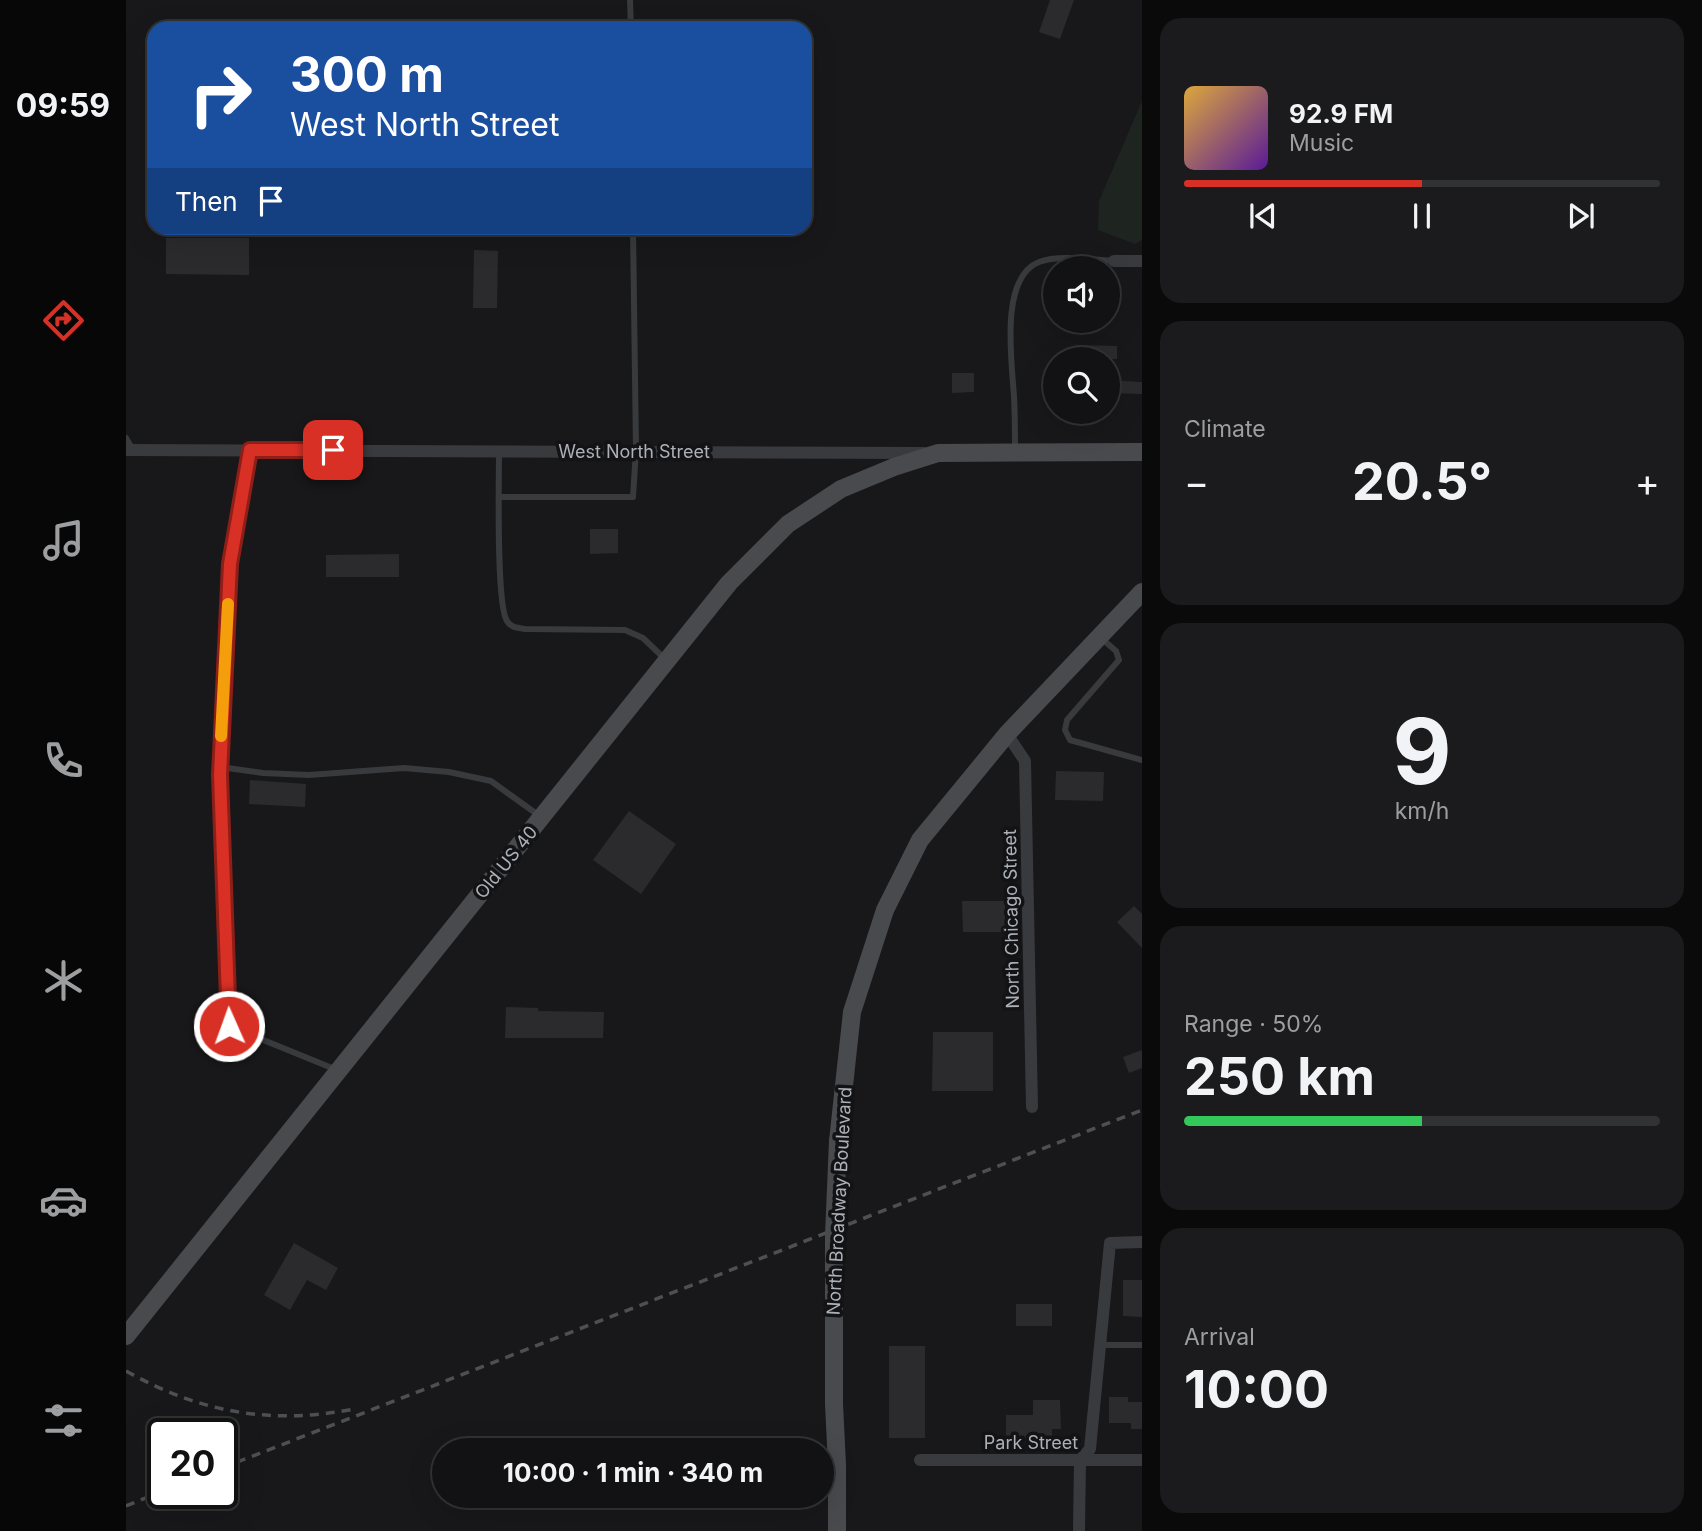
<!DOCTYPE html>
<html lang="en">
<head>
<meta charset="utf-8">
<style>
  body { margin:0; font-family:Inter,sans-serif; background:#1b1b1d; color:#f1f3f6; height:100vh; display:flex; flex-direction:column; font-size:26px; white-space:nowrap }
  * { box-sizing:border-box; margin:0 }
  p { font-size:23px; color:#9c9ea0 }
  .icon { flex:none; width:38px; height:38px; fill:none; stroke:currentColor; stroke-width:2; stroke-linecap:round; stroke-linejoin:round }
  .map { position:relative; flex:1; overflow:hidden }
  .side { display:flex; flex-direction:column; gap:18px; padding:18px; background:#0a0a0b; width:560px }
  .side>* { flex:none }
  .guide { position:absolute; left:21px; top:21px; width:665px; height:214px; border-radius:21px; box-shadow:0 7px 28px #0002,0 0 0 2px #313234; background:#1a4fa0; color:#fff; overflow:hidden }
  .fabs { position:absolute; left:917px; top:256px; display:grid; gap:14px }
  .fabs a { display:grid; place-items:center; width:77px; height:77px; border-radius:50%; background:#121214; box-shadow:0 7px 28px #0002,0 0 0 2px #313234; font-size:35px }
  .speed { position:absolute; left:21px; top:1418px; display:flex; gap:14px; font-size:35px; font-weight:700; text-align:center }
  .speed>* { display:grid; place-content:center; width:91px; height:91px; border-radius:50%; background:#121214; box-shadow:0 7px 28px #0002,0 0 0 2px #313234; line-height:1 }
  .speed .limit { border:4px solid #111; border-radius:10px; background:#fff; color:#111 }
  .pin { position:absolute; display:grid; place-items:center; width:60px; height:60px; color:#fff; margin:-30px; border-radius:14px; box-shadow:0 4px 10px #0006 }
  .me { position:absolute; width:77px; margin:-38px; rotate:358deg; stroke-linejoin:round; filter:drop-shadow(0 0 5px #0008) }
  .turn { display:flex; align-items:center; gap:24px; height:147px; padding:0 28px; font-size:32px }
  .turn .icon { width:91px; height:91px; stroke-width:2.5 }
  .turn b { display:block; font-size:49px; line-height:60px }
  .then { display:flex; align-items:center; height:66px; padding:0 28px; background:#0003; gap:14px; font-size:26px }
  .big { font-size:52px; font-weight:700; line-height:1.1 }
  .side .widget { flex:1; display:flex; flex-direction:column; justify-content:center; gap:10px; min-width:0; padding:0 24px; border-radius:21px; background:#1b1b1d }
  .side .dial { align-items:center; gap:0 }
  .dial b { font-size:91px; line-height:1 }
  .song { display:flex; align-items:center; gap:21px }
  .cover { width:84px; height:84px; border-radius:10px; background:linear-gradient(135deg,hsl(40 70% 55%),hsl(270 70% 35%)) }
  .played { height:7px; border-radius:4px; background:linear-gradient(90deg,#d93025 50%,#313234 50%) }
  .keys { display:flex; justify-content:space-around; direction:ltr }
  .heat { display:flex; justify-content:space-between; align-items:center; font-size:38px; direction:ltr }
  .charge { height:10px; border-radius:5px; background:linear-gradient(90deg,#34c759 50%,#313234 0) }
  .trip { position:absolute; left:306px; top:1438px; width:402px; height:70px; border-radius:35px; background:#121214; box-shadow:0 7px 28px #0002,0 0 0 2px #313234; font-weight:700; line-height:70px; text-align:center }
  main { display:flex; flex:1; min-height:0 }
  .dock { display:flex; flex-direction:column; width:126px; justify-content:space-around; align-items:center; background:#070708; color:#9c9ea0 }
  .dock .icon { width:49px; height:49px }
  .dock .active { color:#d93025 }
  .dock b { font-size:32px; color:#f1f3f6 }
  .map>svg:first-child { display:block }
</style>
</head>
<body>
<main>
<nav class="dock">
<b>09:59</b>
<svg class="icon active" aria-label="directions" viewBox="0 0 24 24"><path d="M12 3l9 9-9 9-9-9zM9 14v-3h6M13 9l2 2-2 2"/></svg>
<svg class="icon" aria-label="music" viewBox="0 0 24 24"><path d="M9 18V5l10-2v13"/><circle cx="6" cy="18" r="3"/><circle cx="16" cy="16" r="3"/></svg>
<svg class="icon" aria-label="phone" viewBox="0 0 24 24"><path d="M5 4h4l2 5-3 2q2 4 5 5l2-3 5 2v4C11 20 4 13 5 4z"/></svg>
<svg class="icon" aria-label="climate" viewBox="0 0 24 24"><path d="M12 3v18M4 7l16 10M4 17L20 7"/></svg>
<svg class="icon" aria-label="car" viewBox="0 0 24 24"><path d="M5 17H2v-5l4-1 3-4h7l3 4 3 1v5h-3M9 17h6M6 11h13"/><circle cx="7" cy="17" r="2"/><circle cx="17" cy="17" r="2"/></svg>
<svg class="icon" aria-label="filters" viewBox="0 0 24 24"><path d="M4 7h16M4 17h16"/><circle cx="9" cy="7" r="2"/><circle cx="15" cy="17" r="2"/></svg>
</nav>
<div class="map">
<svg width="1016" height="1531" viewBox="0 0 1016 1531">
  <rect width="100%" height="100%" fill="#18181a"/>
  <path fill="#1e241f" d="M1016 101V240L1009 244 972 230 973 201Z"/>
  <path fill="#2b2b2e" d="M924 0H948L934 39 913 32Z
    M40 238H123V275L40 274Z
    M348 250 372 251 371 308H347Z
    M950 345 991 346V359H950Z
    M826 373H848V392L826 393Z
    M982 380 1016 382V394L982 393Z
    M464 529H492V553L464 554Z
    M273 554V577H200V555Z
    M930 771 978 772 977 801 929 800Z
    M124 780 180 784 179 807 123 804Z
    M503 811 550 844 515 894 467 860Z
    M836 901H879V932H837Z
    M1008 906 1016 914V948L991 922Z
    M380 1007 412 1008V1011L478 1012 477 1038H379Z
    M807 1032H867V1091H806Z
    M1016 1050V1068L1003 1073 997 1057Z
    M168 1243 212 1268 200 1290 181 1280 164 1310 138 1295Z
    M997 1280H1016V1317L997 1316Z
    M890 1304H926V1326H890Z
    M763 1346H799V1438H763Z
    M983 1397H1002V1402H1016V1429H1005V1423H983Z
    M907 1400H934L935 1429H926V1439L880 1440V1415H907Z"/>
  <g fill="none" stroke-linecap="round" stroke-linejoin="round">
    <path stroke="#393a3e" stroke-width="6" d="M504 0 505 28
      M0 438 7 450
      M124 450 104 564 94 775 103 1026 211 1070
      M889 451C889 433 889 415 888 397 886 362 873 278 913 262 932 254 968 260 988 261
      M373 452C373 480 370 604 381 621 385 628 392 628 400 629L499 630 517 638 540 660
      M373 497H507L510 450 507 228
      M975 638 990 651 993 660 941 720 939 730 944 740 1016 760
      M94 767 137 773 183 775 278 768 323 772 365 781 415 817
      M974 1345H1016"/>
    <path stroke="#393a3e" stroke-width="12" d="M988 261H1016
      M0 450 798 453
      M881 734 899 761 906 1107
      M794 1460H1016
      M953 1531 954 1460 964 1449 984 1243 1016 1242"/>
    <path stroke="#484a4e" stroke-width="18" d="M712 1141 726 1012 759 910 794 840 881 734 1016 592
      M0 1336 603 583 662 524 715 489 768 467 812 453 1016 452
      M708 1404 711 1465V1531"/>
    <path stroke="#4d4f53" stroke-width="3.5" stroke-dasharray="9 7" stroke-linecap="butt" d="M0 1371C75 1413 144 1425 229 1409
      M96 1468 1016 1110
      M0 1506 37 1491"/>
    <path stroke="#484a4e" stroke-width="18" d="M708 1404V1235L712 1141"/>
  </g>
  <g fill="none" stroke-linecap="round" stroke-linejoin="round">
    <g stroke="#8d1f18" stroke-width="18">
      <path id="route" d="M103 1026 94 775 104 564 124 450H207"/>
    </g>
    <use href="#route" stroke="#d93025" stroke-width="12"/>
    <path stroke="#f59e0b" stroke-width="12" d="M95 736 102 604"/>
  </g>
  <g text-anchor="middle" dominant-baseline="central" stroke-width="7" stroke-linejoin="round" paint-order="stroke">
    <g font-size="18" fill="#acb0b8" stroke="#131315">
      <text x="508" y="451">West North Street</text>
      <text transform="translate(380 862) rotate(-51)">Old US 40</text>
      <text transform="translate(885 919) rotate(-91)">North Chicago Street</text>
      <text transform="translate(713 1201) rotate(-87)">North Broadway Boulevard</text>
      <text x="905" y="1442">Park Street</text>
    </g>
  </g>
</svg>
<div class="fabs">
<a><svg class="icon" aria-label="sound" viewBox="0 0 24 24"><path d="M4 9h4l5-4v14l-5-4H4zM17 9q2 3 0 6"/></svg></a>
<a><svg class="icon" aria-label="search" viewBox="0 0 24 24"><circle cx="10" cy="10" r="6"/><path d="M15 15l6 6"/></svg></a>
</div>
<div class="speed"><div class="limit">20</div></div>
<div class="pin" style="left:207px;top:450px;background:#d93025"><svg class="icon" aria-label="arrive" viewBox="0 0 24 24"><path d="M6 21V4h12l-3 4 3 4H6"/></svg></div>
<svg class="me" style="left:103px;top:1026px" viewBox="-20 -20 40 40"><circle r="17" fill="#d93025" stroke="#fff" stroke-width="3"/><path d="M0-11L8 9 0 5-8 9z" fill="#fff"/></svg>
<div class="trip">10:00 · 1 min · 340 m</div>
<div class="guide">
<div class="turn"><svg class="icon" aria-label="right" viewBox="0 0 24 24"><path d="M7 20v-9h11M14 6l5 5-5 5"/></svg><div><b>300 m</b>West North Street</div></div>
<div class="then">Then<svg class="icon" aria-label="arrive" viewBox="0 0 24 24"><path d="M6 21V4h12l-3 4 3 4H6"/></svg></div>
</div>
</div>
<section class="side">
<div class="widget">
<div class="song"><i class="cover"></i><div><b>92.9 FM</b><p>Music</p></div></div>
<div class="played"></div>
<div class="keys"><svg class="icon" aria-label="previous" viewBox="0 0 24 24"><path d="M18 5L8 12l10 7zM5 5v14"/></svg><svg class="icon" aria-label="pause" viewBox="0 0 24 24"><path d="M8 5v14M16 5v14"/></svg><svg class="icon" aria-label="next" viewBox="0 0 24 24"><path d="M6 5l10 7-10 7zM19 5v14"/></svg></div>
</div>
<div class="widget"><p>Climate</p>
<div class="heat"><a>−</a><b class="big">20.5°</b><a>+</a></div>
</div>
<div class="widget dial"><b>9</b><p>km/h</p></div>
<div class="widget"><p>Range · 50%</p><b class="big">250 km</b><div class="charge"></div></div>
<div class="widget"><p>Arrival</p><b class="big">10:00</b></div>
</section>
</main>
</body>
</html>
